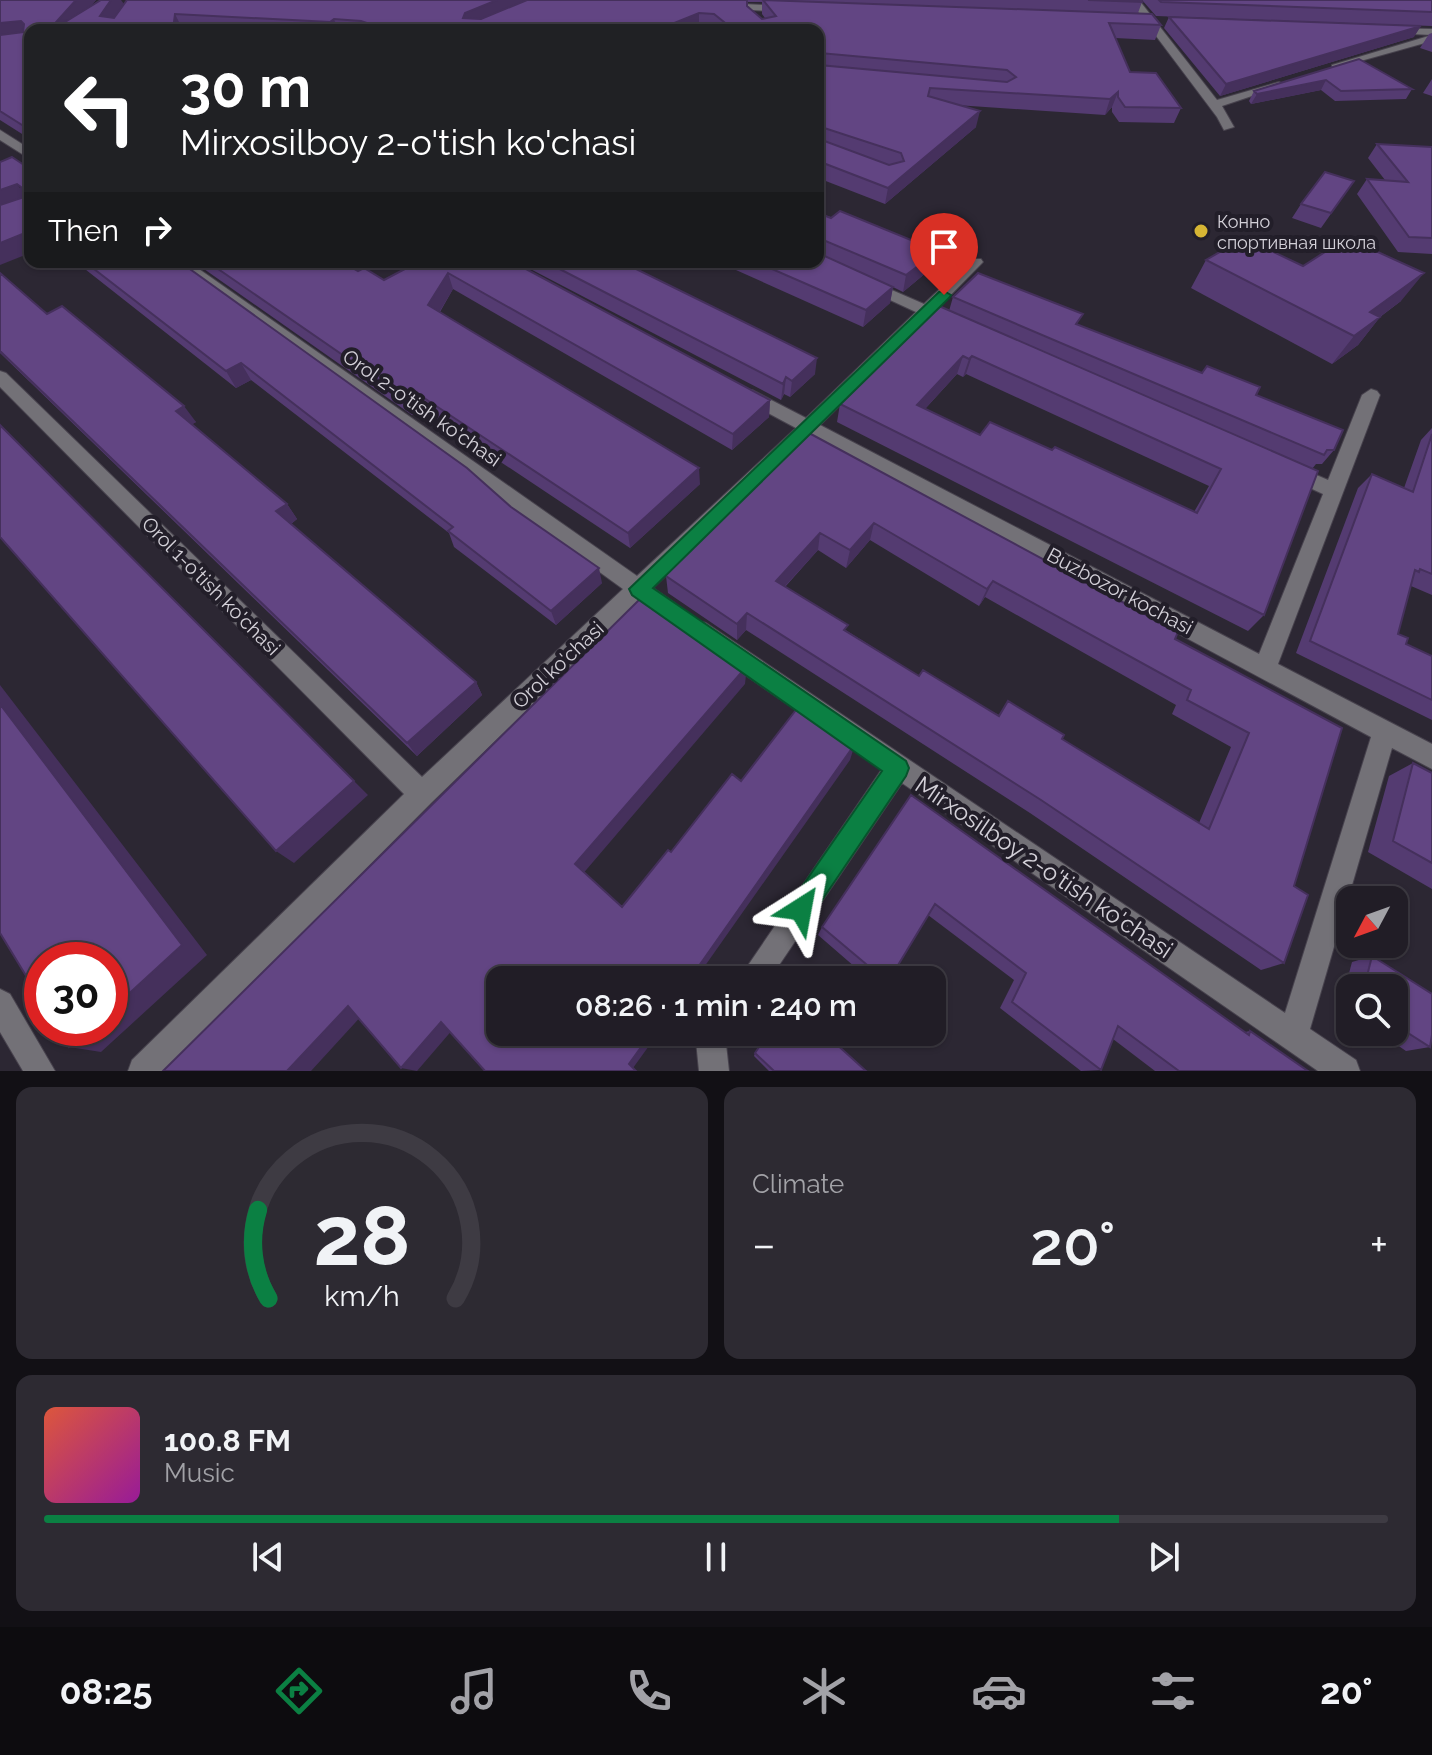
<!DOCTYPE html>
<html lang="en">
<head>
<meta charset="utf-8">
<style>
  body { margin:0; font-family:Raleway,sans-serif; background:#2d2a32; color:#f1f3f6; height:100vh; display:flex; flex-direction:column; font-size:30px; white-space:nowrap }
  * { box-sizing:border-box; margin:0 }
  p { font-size:26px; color:#a2a2a7 }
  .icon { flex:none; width:44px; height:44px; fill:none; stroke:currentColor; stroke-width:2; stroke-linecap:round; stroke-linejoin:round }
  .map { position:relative; height:1071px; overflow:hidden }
  .panel { display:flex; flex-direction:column; gap:16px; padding:16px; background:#121015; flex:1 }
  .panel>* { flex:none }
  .hud { position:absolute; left:24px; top:24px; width:800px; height:244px; border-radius:16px; box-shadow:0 2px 6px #0004,0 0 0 2px #3e3b43; background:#202124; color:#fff; overflow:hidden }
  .needle { width:52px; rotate:229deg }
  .controls { position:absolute; left:1336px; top:886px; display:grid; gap:16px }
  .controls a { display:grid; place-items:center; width:72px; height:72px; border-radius:16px; background:#211d26; box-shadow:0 2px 6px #0004,0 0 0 2px #3e3b43; font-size:40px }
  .speed { position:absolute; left:24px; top:942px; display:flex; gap:16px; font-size:40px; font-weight:700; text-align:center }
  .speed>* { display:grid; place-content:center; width:104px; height:104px; border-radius:50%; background:#211d26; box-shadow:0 2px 6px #0004,0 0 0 2px #3e3b43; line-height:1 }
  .speed .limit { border:12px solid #d22; background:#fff; color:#111 }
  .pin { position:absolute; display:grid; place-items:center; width:68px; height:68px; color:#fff; margin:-82px -34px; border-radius:50% 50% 50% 0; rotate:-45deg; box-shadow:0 0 8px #0007 }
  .pin .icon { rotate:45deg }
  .me { position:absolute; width:88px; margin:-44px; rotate:34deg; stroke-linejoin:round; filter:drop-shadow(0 0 6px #0008) }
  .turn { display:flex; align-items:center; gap:28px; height:168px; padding:0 24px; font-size:36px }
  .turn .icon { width:104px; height:104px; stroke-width:2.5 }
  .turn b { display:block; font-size:56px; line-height:68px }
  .then { display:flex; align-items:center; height:76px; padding:0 24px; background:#0003; gap:16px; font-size:30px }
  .big { font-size:60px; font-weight:600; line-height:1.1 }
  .panel .card { flex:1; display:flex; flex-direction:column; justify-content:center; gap:12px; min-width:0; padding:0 28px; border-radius:16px; background:#2d2a32 }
  .panel .dial { align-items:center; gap:0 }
  .dial svg { height:208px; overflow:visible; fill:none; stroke:#3e3b43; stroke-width:7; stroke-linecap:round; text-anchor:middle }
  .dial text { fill:#f1f3f6; stroke:none }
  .song { display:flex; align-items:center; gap:24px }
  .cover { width:96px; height:96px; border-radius:12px; background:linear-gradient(135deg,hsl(10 70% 55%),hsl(300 70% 35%)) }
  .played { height:8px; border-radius:4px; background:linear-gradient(90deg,#0b8043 80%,#3e3b43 80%) }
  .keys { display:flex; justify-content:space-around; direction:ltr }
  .heat { display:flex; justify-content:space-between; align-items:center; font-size:44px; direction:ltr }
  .panel .tiles { flex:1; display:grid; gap:16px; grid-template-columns:1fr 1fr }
  .card:last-child { grid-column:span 2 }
  .trip { position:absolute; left:486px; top:966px; width:460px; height:80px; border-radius:16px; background:#211d26; box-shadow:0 2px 6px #0004,0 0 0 2px #3e3b43; font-weight:600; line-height:80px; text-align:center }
  .tabs { display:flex; height:128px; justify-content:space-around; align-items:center; background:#0d0c0f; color:#a2a2a7 }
  .tabs .icon { width:56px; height:56px }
  .tabs .on { color:#0b8043 }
  .tabs b { font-size:36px; color:#f1f3f6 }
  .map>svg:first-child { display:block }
</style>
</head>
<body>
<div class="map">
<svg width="1432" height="1071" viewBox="0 0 1432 1071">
  <rect width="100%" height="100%" fill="#2c2733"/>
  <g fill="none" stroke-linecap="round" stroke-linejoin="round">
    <g stroke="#47424d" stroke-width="2">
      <path id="minor" d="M1129 0H1139L1217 100 1279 82 1285 85 1222 106 1234 127 1224 130 1217 117Z
        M723 3 787 6 792 9 787 12 720 8Z
        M1387 28 1432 29V41L1332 69V65L1432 35 1391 33 1386 30Z
        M0 130 30 149V159L0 140Z
        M818 258 924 304 971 259H981L983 262 936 310 946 314V320L928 318 820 425 1259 654 1323 494 1284 476 1282 471 1291 464 1328 480 1362 395 1371 389 1377 391 1380 395 1278 664 1432 744V769L1392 748 1310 1029 1356 1060 1360 1071H1318L902 783 769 980H738L882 769 690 637 687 630 690 623 698 621 706 623 1285 1013 1371 737 810 436 653 588 676 604 679 610 676 616C661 621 650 609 639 601L431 803 165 1071H128L132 1060 404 794 0 387V371L6 373 422 777 623 589 172 262H189L637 576 796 428 740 398 737 394 740 390H752L806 418 916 312 808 262H818Z
        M0 989 10 994 55 1071H23L0 1032Z
        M700 1032H732L726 1044 729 1071H699L696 1041Z"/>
    </g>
    <use href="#minor" fill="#737177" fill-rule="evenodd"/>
  </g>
  <path fill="#543b71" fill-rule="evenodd" d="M0 0H96L89 7 124 4 127 0H1141L1142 2 1138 13 1161 25 1155 40 1115 38 1130 72 1181 108 1174 123 1119 122 1112 112V107L1105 115 956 105 976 127 885 204 818 178V30H716L714 28 699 27 692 30H213L182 28V30H30V139L0 120ZM747 2H762V14L765 18 762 19 747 6Z
    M1142 0H1432V26L1156 16Z
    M1169 17 1414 37 1220 96 1164 28Z
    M1432 33V52L1420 48 1429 34Z
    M1359 59 1412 89 1406 99 1335 101 1321 90 1251 104 1249 101 1254 91Z
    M1432 79V96L1423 93Z
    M1377 144 1432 147V254L1398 252 1357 194 1367 179 1385 180 1368 158Z
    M1354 181 1321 228 1292 218 1301 204Z
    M818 213 938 251 933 267 903 292 893 287 890 303 863 327 727 266V262H818Z
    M1206 260 1303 266 1401 301 1380 317 1358 345 1332 364 1191 288Z
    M76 262H180L511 507 602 583 556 625 454 547 449 533 251 380 236 388Z
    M194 262H342L358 271 384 280 416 263 415 262H513L770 400 769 417 732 450 453 289 440 312 700 484 630 548 418 407 412 415Z
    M517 262H622L815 374 790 397 784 394 781 400Z
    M0 273 47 314 196 422 192 424 287 504 297 519 291 524 476 682 482 695 417 756 0 353Z
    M953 297 1079 325 1256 395 1334 450 1322 464H1316L1312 469 1264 615 1248 631 837 422 840 404 949 311ZM957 374 963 377 966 374 1209 486 1194 512 1052 450 980 435 925 409Z
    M1432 428V595L1411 586 1398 634 1406 644 1432 656V720L1296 653 1358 488 1372 474 1404 488 1421 440Z
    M809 433 1175 639 1342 728 1294 886 1284 963 1261 970 1030 813 746 630 737 640 668 593 666 576ZM870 540 979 606 985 597 1176 705 1172 714 1231 747 1199 823 1062 739 1008 701 999 715 919 676 847 631 785 587 818 550 846 568Z
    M1413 763 1432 773V889L1368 852 1389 776Z
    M911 795 1245 1032 1250 1031 1308 1071H1155L1113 1039 1101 1070 1081 1071 1000 1008 1014 980 928 915 889 980H870L818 935 822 927Z
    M1372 956 1432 994V1035L1430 1047 1406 1051 1378 1032H1394V988H1350V1014L1340 1007 1352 962Z
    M755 1053 866 1071H769L754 1056Z"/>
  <path fill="#45305c" d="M76 0H96L70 30H49Z
    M111 0H121L124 4 108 30 100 16Z
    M497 0H533L468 27 463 18 465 13Z
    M699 13V27L692 30H657Z
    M175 14 182 28V30H173Z
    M334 19 338 30H333L330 22Z
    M21 21 30 35 0 38V23Z
    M1421 26 1414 37 1220 96 1226 84Z
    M1326 80 1321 90 1251 104 1257 94Z
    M1118 92 1112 107 1105 115 1110 99Z
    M980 111 976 127 885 204 888 188Z
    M17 184 29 200 0 211V190Z
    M30 231V253L0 265V243Z
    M821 239 819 255 818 256V240Z
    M938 251 933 267 903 292 906 275Z
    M448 273 453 289 434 321 428 305Z
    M1424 273 1401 301 1354 336 1370 312Z
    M893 287 890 303 863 327 866 310Z
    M1380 317 1358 345 1332 364 1354 336Z
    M963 356 957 374 912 423 917 405Z
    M972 356 966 374 963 377 969 359Z
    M817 358 815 374 790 397 792 381Z
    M241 363 251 380 236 388 226 371Z
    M786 377 784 394 781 400 783 384Z
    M412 390 418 407 412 415 405 398Z
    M770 400 769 417 732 450 733 434Z
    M184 406 196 422 188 427 176 411Z
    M699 468 700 484 630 548 628 533Z
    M287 504 297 519 287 527 276 511Z
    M874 523 870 540 846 568 850 550Z
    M820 533 818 550 774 598 776 581Z
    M599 568 602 583 556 625 551 611Z
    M993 581 985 597 979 606 987 589Z
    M747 613 746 630 737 640V624Z
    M747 666 745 684 581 876 575 864Z
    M476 682 482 695 417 756 407 743Z
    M0 685 207 955 101 1052 69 1047 91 1028H110V1011L0 704Z
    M855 744 850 760 695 980H689Z
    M354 781 368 795 294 863 276 851Z
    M348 1006 365 1012 311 1071H287Z
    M441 1022 454 1028 417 1071 401 1068Z
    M652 1032H659L633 1068 629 1064Z"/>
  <path fill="#624583" stroke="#45305c" stroke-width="2" fill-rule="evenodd" d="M0 0H76L49 30H30V130L0 111V35L23 32 24 24 21 21 0 23Z
    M101 0H111L100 16 114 18 127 0H497L465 13 463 18 481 19 527 0H747V6L762 19 776 16 763 0 1152 14 1161 25 1109 23 1130 72 1156 73 1181 108 1125 107 1118 97V92L1110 99 930 88 928 96 980 111 888 188 818 161V130L819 139 889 165 904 161 901 153 818 126V62L819 65 1007 82 1016 77 1007 70 820 53 818 55V30H734L714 14 699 13 657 30H387L361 21 334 19 330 22 175 14 173 30H174H52Z
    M1088 0H1141L1142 2Z
    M1159 0H1432V12L1161 2Z
    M1169 17 1421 26 1226 84Z
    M1359 59 1412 89 1341 91 1326 80 1257 94 1254 91Z
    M1377 144 1432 147V238L1409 237 1367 179 1408 182Z
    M12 157 30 169V231L0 243V205L21 198V187L17 184 0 190V162Z
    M1325 172 1354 181 1331 213 1301 204Z
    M840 211 938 251 906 275 821 239 818 240V213L831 218Z
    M1244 238 1303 266 1347 238 1424 273 1370 312 1380 317 1354 336 1206 260Z
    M818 253 893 287 866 310 756 262H818Z
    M85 262H180L467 468 511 507 599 568 551 611 448 531 453 527 241 363 226 371Z
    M208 262H342L358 271 364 268 384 280 418 262H513L770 400 733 434 448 273 428 305 699 468 628 533 412 390 405 398Z
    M546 262H622L817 358 792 381 786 377 783 384Z
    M0 273 47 314 62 306 184 406 176 411 287 504 276 511 476 682 407 743 0 351Z
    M978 273 1083 314 1076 324 1202 373 1207 366 1260 387 1256 395 1343 430 1334 450H1327L1324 455 953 297Z
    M939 306 1318 471 1264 615 840 404ZM963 356 969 359 972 356 1221 469 1197 513 1055 447 1052 450 990 422 980 435 917 405Z
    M0 425 354 781 276 851 0 537Z
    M809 433 1178 632 1175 639 1342 728 1294 886 1308 895 1284 963 1041 800 747 613 737 624 666 576 667 573ZM874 523 987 589 993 581 1191 690 1187 700 1249 733 1209 829 1062 739 1064 735 1008 701 999 716 923 670 919 676 844 630 848 625 776 581 820 533 850 550Z
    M1432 434V574L1420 569 1419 572 1415 570 1398 634 1408 638 1406 644 1432 656V700L1310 641 1372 474 1413 492Z
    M647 592 719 641 716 645 747 666 575 864 622 907 668 850 671 852 732 774 741 781 799 706 855 744 689 980H500V1032H652L629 1064 636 1071H485L441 1022 401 1068 348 1006 287 1071H163Z
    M0 704 182 945 110 1011V960H42V1002L0 933Z
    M1413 763 1432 773V863L1393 841Z
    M911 795 1249 1035 1250 1031 1308 1071H1179L1118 1026 1101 1070 1012 1002 1026 973 935 904 889 980H885L822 927Z
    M1372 956 1432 994V1035L1430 1047 1394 1024V988H1364Z
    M58 1028H91L69 1047Z
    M769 1032H823L866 1071H774L755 1053Z"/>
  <path fill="#0b8043" stroke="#07532c" stroke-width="2" d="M944 291 951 295 949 298 653 588 906 761 909 768 906 776 810 918 801 922 792 918 788 909 792 901 882 771 632 595 629 589 939 292Z"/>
  <circle fill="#d6b534" stroke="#221e29" stroke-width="3" cx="1201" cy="231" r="8"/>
  <g text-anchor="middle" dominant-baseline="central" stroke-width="8" stroke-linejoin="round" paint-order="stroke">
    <g font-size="18" fill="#d3d0d8" stroke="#221e29" text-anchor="start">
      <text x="1217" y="221">Конно<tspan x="1217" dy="21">спортивная школа</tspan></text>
    </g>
    <g font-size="20" fill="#d3d0d8" stroke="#221e29">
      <text transform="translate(422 408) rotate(35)">Orol 2-o'tish ko'chasi</text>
      <text transform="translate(211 586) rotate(45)">Orol 1-o'tish ko'chasi</text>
      <text transform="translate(1120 591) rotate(28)">Buzbozor kochasi</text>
      <text transform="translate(558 665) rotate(-43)">Orol ko'chasi</text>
    </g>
    <g font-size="24" fill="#d3d0d8" stroke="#221e29">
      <text transform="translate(1044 867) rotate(34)">Mirxosilboy 2-o'tish ko'chasi</text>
    </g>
  </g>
</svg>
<div class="controls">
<a><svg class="needle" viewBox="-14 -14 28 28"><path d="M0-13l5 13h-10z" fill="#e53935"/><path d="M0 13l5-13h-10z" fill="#a2a2a7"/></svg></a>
<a><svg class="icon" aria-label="search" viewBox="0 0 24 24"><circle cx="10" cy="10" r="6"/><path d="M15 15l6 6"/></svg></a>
</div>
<div class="speed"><div class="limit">30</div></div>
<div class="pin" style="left:944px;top:295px;background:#d93025"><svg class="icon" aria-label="arrive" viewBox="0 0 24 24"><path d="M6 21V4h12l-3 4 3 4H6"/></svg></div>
<svg class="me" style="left:801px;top:909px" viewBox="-20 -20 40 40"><path d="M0-17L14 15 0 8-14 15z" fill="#0b8043" stroke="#fff" stroke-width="4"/></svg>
<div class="trip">08:26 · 1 min · 240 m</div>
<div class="hud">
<div class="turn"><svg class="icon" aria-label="left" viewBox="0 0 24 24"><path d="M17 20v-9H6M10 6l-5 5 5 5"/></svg><div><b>30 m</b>Mirxosilboy 2-o'tish ko'chasi</div></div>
<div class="then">Then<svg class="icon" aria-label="right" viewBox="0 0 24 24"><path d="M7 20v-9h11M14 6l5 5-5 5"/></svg></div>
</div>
</div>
<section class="panel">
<div class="tiles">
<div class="card dial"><svg viewBox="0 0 100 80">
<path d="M14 69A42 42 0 1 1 86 69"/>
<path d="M14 69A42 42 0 0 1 10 35" stroke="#0b8043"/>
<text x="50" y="56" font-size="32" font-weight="700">28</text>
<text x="50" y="72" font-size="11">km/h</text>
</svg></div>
<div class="card"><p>Climate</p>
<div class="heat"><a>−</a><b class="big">20°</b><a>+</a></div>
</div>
<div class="card">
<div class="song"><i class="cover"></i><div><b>100.8 FM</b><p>Music</p></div></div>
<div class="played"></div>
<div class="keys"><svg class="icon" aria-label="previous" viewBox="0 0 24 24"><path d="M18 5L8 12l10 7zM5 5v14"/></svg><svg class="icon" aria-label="pause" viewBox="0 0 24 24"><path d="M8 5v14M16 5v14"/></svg><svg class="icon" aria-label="next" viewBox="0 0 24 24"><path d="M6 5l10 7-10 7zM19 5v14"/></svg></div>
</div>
</div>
</section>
<nav class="tabs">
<b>08:25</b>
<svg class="icon on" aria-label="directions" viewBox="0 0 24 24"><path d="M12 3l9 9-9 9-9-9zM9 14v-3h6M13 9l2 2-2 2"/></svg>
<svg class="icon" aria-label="music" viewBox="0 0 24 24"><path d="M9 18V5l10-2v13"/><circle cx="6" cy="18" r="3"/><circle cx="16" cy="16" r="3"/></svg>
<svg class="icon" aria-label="phone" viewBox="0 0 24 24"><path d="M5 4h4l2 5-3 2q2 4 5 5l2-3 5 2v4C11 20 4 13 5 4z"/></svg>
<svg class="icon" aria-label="climate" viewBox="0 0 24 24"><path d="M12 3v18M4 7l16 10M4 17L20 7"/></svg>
<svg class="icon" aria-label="car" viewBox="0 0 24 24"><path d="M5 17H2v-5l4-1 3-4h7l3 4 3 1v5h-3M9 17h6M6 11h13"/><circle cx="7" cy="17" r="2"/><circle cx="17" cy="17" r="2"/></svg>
<svg class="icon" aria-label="filters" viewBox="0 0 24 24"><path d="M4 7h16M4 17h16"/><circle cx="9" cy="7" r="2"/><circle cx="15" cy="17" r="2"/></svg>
<b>20°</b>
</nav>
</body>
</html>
